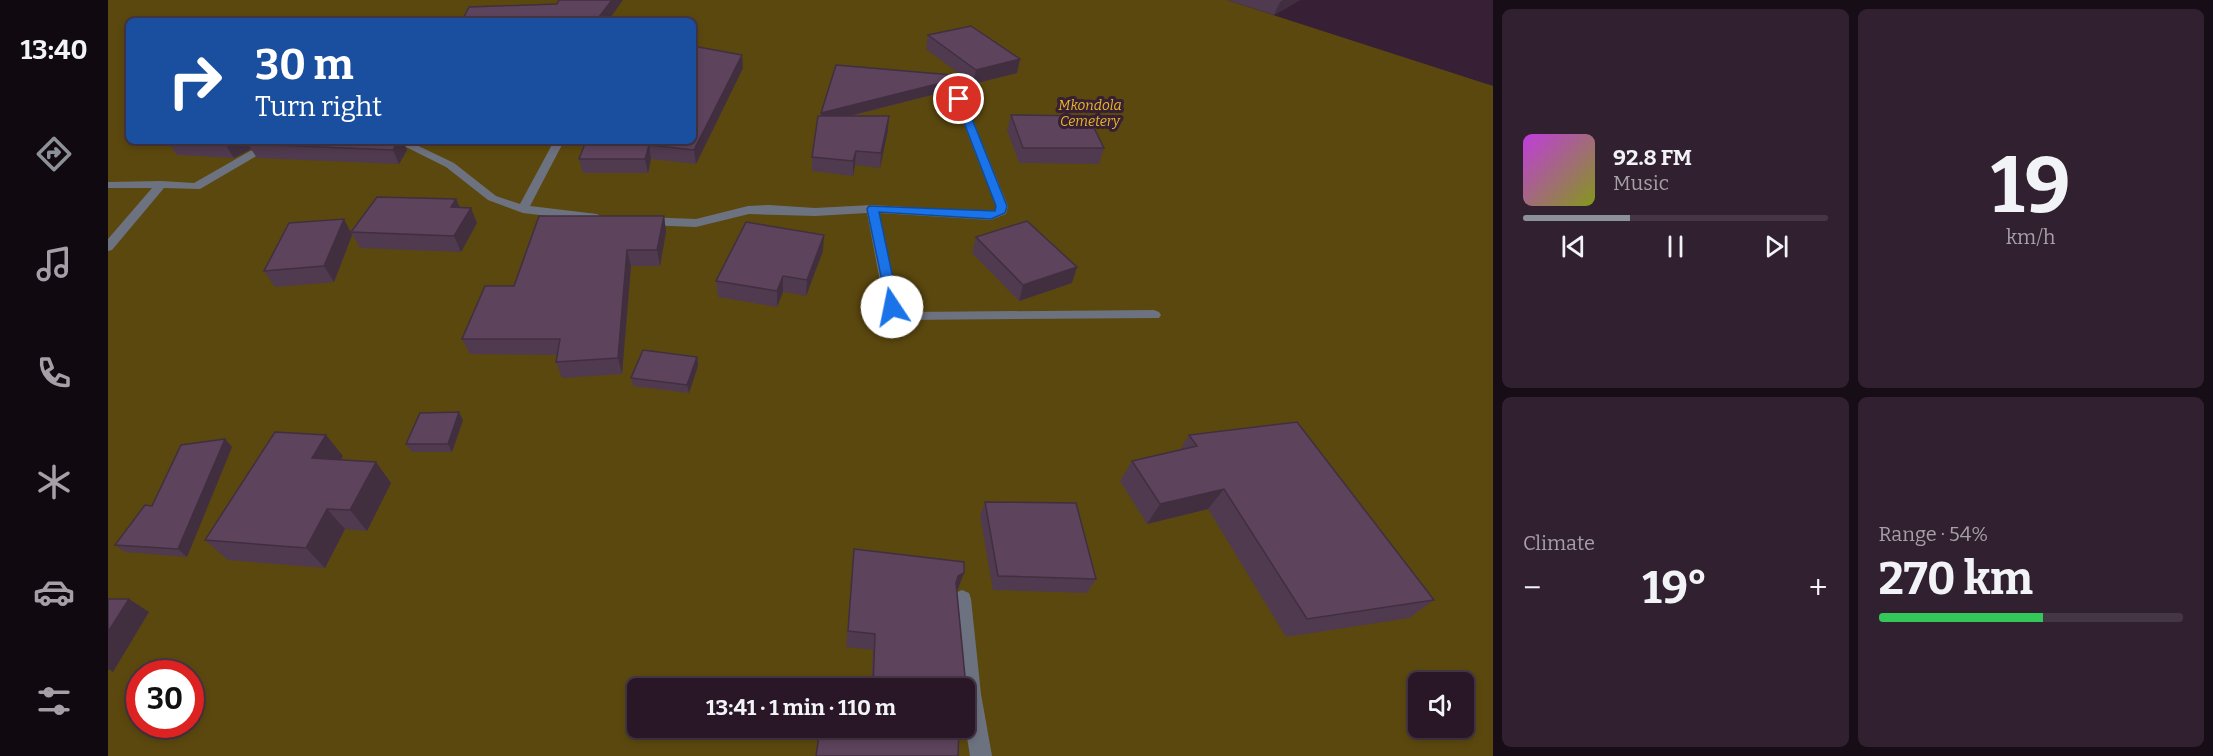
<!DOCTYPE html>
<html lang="en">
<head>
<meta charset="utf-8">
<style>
  body { margin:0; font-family:Bitter,serif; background:#312030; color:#f1f3f6; height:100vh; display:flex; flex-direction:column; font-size:22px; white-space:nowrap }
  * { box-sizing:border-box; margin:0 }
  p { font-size:20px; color:#a59fa8 }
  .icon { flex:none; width:33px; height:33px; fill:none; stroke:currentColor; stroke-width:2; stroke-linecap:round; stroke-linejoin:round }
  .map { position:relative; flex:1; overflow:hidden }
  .side { display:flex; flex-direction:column; gap:9px; padding:9px; background:#170d16; width:720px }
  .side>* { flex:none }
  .banner { position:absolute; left:18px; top:18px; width:570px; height:126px; border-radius:9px; box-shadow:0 3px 9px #0003,0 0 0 2px #453645; background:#1a4fa0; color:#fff; overflow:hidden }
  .buttons { position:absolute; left:1300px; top:672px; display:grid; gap:12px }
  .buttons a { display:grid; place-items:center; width:66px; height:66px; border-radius:9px; background:#291728; box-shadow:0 3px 9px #0003,0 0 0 2px #453645; font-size:30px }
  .speed { position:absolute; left:18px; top:660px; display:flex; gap:12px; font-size:30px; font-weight:700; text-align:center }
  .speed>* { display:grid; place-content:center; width:78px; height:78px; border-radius:50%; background:#291728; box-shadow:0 3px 9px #0003,0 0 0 2px #453645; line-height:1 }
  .speed .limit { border:9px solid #d22; background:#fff; color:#111 }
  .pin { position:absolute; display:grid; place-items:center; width:51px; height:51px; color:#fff; margin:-26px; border:3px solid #fff; border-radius:50%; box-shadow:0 2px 6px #0007 }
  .me { position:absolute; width:66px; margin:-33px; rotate:349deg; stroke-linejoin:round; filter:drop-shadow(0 0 4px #0008) }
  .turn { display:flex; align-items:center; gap:21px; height:126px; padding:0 30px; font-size:27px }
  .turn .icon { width:78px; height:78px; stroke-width:2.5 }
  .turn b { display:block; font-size:42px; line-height:51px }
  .big { font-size:45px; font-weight:700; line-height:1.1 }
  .side .tile { flex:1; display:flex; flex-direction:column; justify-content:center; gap:9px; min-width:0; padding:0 21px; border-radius:9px; background:#312030 }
  .side .dial { align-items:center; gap:0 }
  .dial b { font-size:78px; line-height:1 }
  .song { display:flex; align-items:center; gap:18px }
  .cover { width:72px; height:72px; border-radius:9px; background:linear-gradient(135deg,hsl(290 70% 55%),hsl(70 70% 35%)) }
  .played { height:6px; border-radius:3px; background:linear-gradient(90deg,#8c9099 35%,#453645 35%) }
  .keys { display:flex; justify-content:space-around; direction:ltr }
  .heat { display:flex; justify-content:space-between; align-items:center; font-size:33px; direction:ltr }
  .charge { height:9px; border-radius:4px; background:linear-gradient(90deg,#34c759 54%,#453645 0) }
  .side .tiles { flex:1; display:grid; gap:9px; grid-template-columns:repeat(2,1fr) }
  .trip { position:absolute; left:519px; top:678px; width:348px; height:60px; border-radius:9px; background:#291728; box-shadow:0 3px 9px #0003,0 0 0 2px #453645; font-weight:700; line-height:60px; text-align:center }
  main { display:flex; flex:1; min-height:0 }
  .dock { display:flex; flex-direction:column; width:108px; justify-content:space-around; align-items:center; background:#100910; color:#a59fa8 }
  .dock .icon { width:42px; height:42px }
  .dock .active { color:#8c9099 }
  .dock b { font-size:27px; color:#f1f3f6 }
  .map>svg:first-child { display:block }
</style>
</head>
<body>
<main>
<nav class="dock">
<b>13:40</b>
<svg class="icon active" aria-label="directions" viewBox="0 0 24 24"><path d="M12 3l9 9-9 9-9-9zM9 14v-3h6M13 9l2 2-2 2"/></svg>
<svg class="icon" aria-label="music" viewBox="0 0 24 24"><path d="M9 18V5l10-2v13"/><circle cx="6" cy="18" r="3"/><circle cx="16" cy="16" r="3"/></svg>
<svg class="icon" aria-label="phone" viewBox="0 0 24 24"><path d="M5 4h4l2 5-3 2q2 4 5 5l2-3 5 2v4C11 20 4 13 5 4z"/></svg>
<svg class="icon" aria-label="climate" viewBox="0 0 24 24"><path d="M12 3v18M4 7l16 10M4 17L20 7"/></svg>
<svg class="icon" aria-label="car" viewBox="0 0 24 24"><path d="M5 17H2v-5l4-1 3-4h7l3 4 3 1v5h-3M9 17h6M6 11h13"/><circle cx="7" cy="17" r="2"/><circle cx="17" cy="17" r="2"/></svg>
<svg class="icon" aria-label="filters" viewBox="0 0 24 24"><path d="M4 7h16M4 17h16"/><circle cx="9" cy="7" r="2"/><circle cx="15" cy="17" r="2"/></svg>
</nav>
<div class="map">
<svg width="1385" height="756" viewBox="0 0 1385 756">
  <rect width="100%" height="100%" fill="#371f35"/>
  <path fill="#5b480f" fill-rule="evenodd" d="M0 0H1119L1385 86V756H0ZM21 21H585V141H21ZM32 674H82V724H32ZM1311 682H1356V728H1311ZM530 688H856V728H530Z"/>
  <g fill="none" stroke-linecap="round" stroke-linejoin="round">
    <path fill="#6d7281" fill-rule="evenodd" d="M847 97 856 99 900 206 898 214 883 220 771 213 790 305 801 312 1046 310 1051 312 1053 315 1051 318 793 320 777 307 759 213 707 216 641 214 588 227 537 225 531 221 537 217 588 219 640 206 661 205 707 208 764 205 887 212 888 206 846 99Z
      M179 141H196L150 155 92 189 56 188 4 250 0 251V239L44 188H0V182L53 181 86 183 142 151Z
      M286 141H300L346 163 388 196 412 204 446 141H456L422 206 489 214 495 218 489 222 415 213 380 200 338 167Z
      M854 590 861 593 863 599 873 694 884 756H862L856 719V688H852L845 599 847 593Z"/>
  </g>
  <path fill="#503a4f" d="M1119 0H1192L1166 15Z
    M820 35 912 59 909 73 865 84 818 49Z
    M635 68 588 164 543 159 540 173H475L471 159Z
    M843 90 743 116 780 130 772 168 747 165 745 176 704 171V157L713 116Z
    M903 115 996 148 991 164 911 163 899 130Z
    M59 141 299 150 291 164 149 158 143 149 126 158 69 155Z
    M348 199 352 207 369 223 353 252 252 248 243 232Z
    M556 216 558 232 552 266H523L514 374 454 378 448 362 449 355 362 354 354 339 406 286Z
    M236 219 244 235 226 282 167 287 156 271Z
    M868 237 964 283 911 301 864 253Z
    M715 251 698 296 675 292 669 307 610 297 608 281Z
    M589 357 590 366 581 393 525 386 523 378Z
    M355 420 344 452H304L298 444Z
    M1081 435 1326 600 1301 618 1178 637 1100 509 1039 524 1012 481 1024 461 1072 450Z
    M117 439 124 447 79 557 17 552 7 545 44 506Z
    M235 456 233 460 283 483 259 531 237 529 217 568 120 560 97 540Z
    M877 502 988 579 979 593 885 590 872 516Z
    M746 549 850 589 849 590 859 697 856 702V688H763L765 650 738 647Z"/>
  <path fill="#412f40" d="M504 0H515L500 21H488Z
    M1175 0H1192L1166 15 1172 2Z
    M634 55 635 68 588 164 586 150Z
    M912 59 909 73 865 84 868 70Z
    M845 80 843 90 713 123V113Z
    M781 116 780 130 772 168 773 153Z
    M122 141H170L140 144 143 149 126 158 117 144Z
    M290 141H295L299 150 291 164 285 150Z
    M541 145 543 159 540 173 537 159Z
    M748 151 747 165 745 176V161Z
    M348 199 355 215 343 207Z
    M363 208 369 223 353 252 346 236Z
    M556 216 558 232 552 266 549 250Z
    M236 219 244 235 226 282 216 266Z
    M716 235 715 251 698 296 699 280Z
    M519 250 523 266 514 374 510 358Z
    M969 267 964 283 911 301 915 285Z
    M675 276V292L669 307V291Z
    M589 357 590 366 581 393 579 385Z
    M351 412 355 420 344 452 340 444Z
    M218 435 235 456 221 480 204 458Z
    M117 439 124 447 79 557 70 549Z
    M268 462 283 483 259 531 242 510Z
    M1116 489 1100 509 1039 524 1052 504Z
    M219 509 237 529 217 568 198 548Z
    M856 573 850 589 845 592 850 576Z
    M21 599 41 612 5 672 0 669V632Z"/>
  <path fill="#5d435c" stroke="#412f40" stroke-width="1.5" d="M451 0H504L488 21H354L361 7 449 4Z
    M863 26 912 59 868 70 820 35Z
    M585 46 634 55 586 150 541 145 537 159H471L478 141H585Z
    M728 65 844 75 845 80 713 113Z
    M903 115 980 116 996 148H915Z
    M710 116H781L773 153 748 151 745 161 704 157Z
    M59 141H122L117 144Z
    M151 141H290L285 150 140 144Z
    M269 197 348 199 343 207 363 208 346 236 243 232Z
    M431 216H556L549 250H519L510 358 448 362 452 339H354L377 286H406Z
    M236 219 216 266 156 271 181 223Z
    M919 221 969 267 915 285 868 237Z
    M638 222 716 235 699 280 675 276 669 291 608 281Z
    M535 350 589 357 579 385 523 378Z
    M351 412 340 444H298L312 413Z
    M1189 422 1326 600 1199 619 1116 489 1052 504 1024 461 1089 446 1081 435Z
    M167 432 218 435 204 458 268 462 242 510 219 509 198 548 97 540Z
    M117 439 70 549 7 545 37 505 44 506 73 445Z
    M877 502 968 503 988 579 890 576Z
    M746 549 856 562V573L850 576 848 583 859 697H856V688H765L767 634 740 631Z
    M0 599H21L0 632Z
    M712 728H851L850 756H708Z"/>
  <path fill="#1a73e8" stroke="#114b97" stroke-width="1.5" d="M851 96 856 99 899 206 897 213 883 219 771 212 791 307 789 310H780L759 209 761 206 887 211 888 206 847 99Z"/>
  <g text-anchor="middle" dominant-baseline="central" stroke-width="6" stroke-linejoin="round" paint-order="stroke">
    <g font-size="14" font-style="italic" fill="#e8b824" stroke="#371f35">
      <text x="982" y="105">Mkondola<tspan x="982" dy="16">Cemetery</tspan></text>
    </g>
  </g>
</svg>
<div class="buttons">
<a><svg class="icon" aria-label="sound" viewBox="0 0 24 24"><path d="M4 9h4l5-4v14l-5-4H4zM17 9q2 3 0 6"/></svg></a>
</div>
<div class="speed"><div class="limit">30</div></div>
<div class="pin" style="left:851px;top:99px;background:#d93025"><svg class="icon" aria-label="arrive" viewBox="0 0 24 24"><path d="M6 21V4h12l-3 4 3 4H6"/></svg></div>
<svg class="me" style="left:784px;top:307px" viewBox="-20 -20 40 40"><circle r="19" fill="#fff"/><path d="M0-13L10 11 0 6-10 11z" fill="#1a73e8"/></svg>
<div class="trip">13:41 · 1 min · 110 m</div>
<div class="banner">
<div class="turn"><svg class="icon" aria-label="right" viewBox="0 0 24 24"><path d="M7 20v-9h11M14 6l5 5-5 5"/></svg><div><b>30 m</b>Turn right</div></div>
</div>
</div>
<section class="side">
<div class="tiles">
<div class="tile">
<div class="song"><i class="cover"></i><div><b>92.8 FM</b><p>Music</p></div></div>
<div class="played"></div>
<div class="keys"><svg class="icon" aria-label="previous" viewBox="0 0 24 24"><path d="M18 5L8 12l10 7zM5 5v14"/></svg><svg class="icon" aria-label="pause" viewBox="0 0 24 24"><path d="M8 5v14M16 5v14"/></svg><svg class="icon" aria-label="next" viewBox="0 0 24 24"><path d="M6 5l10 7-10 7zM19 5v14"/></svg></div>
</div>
<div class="tile dial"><b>19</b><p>km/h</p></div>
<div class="tile"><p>Climate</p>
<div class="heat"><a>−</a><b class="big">19°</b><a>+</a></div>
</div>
<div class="tile"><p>Range · 54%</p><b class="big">270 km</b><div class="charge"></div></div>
</div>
</section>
</main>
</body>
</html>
